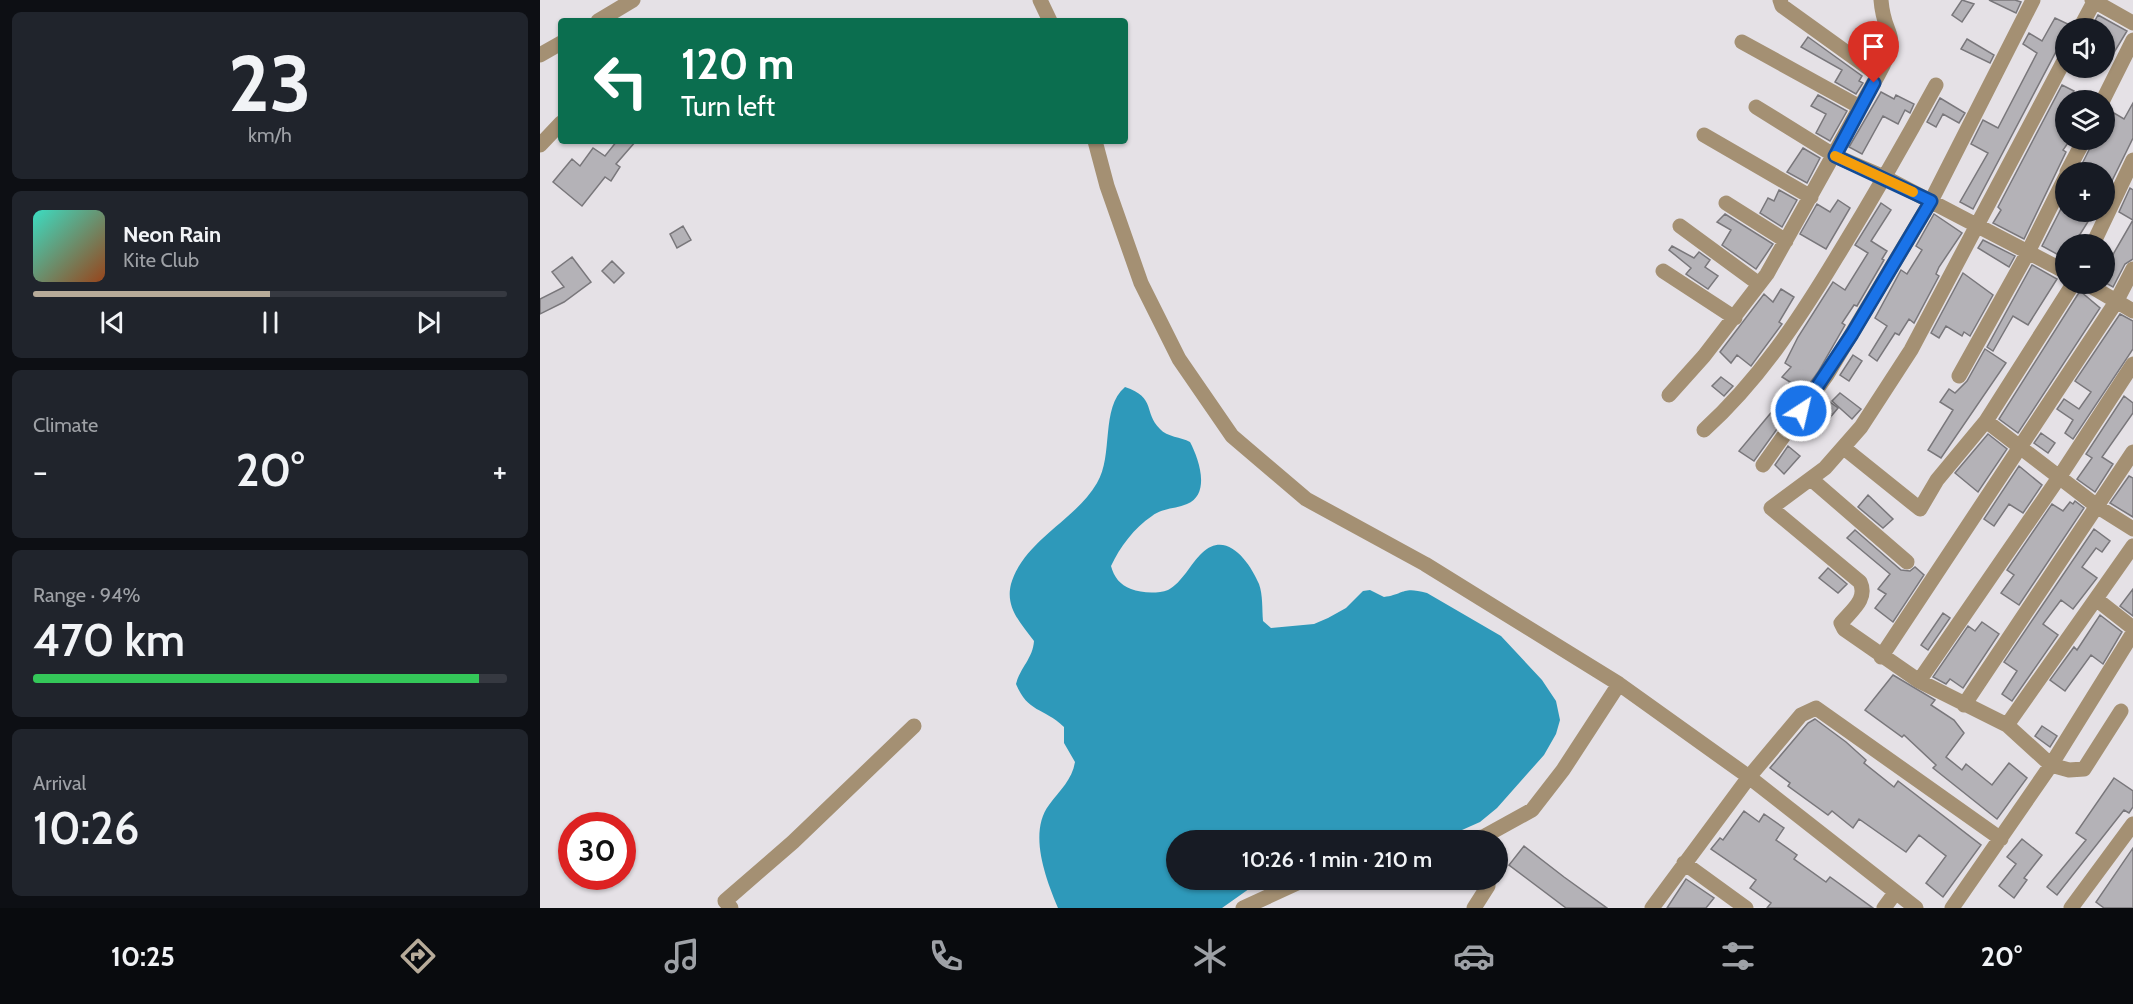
<!DOCTYPE html>
<html lang="en">
<head>
<meta charset="utf-8">
<style>
  body { margin:0; font-family:Cabin,sans-serif; background:#20242c; color:#f1f3f6; height:100vh; display:flex; flex-direction:column; font-size:22px; white-space:nowrap }
  * { box-sizing:border-box; margin:0 }
  p { font-size:20px; color:#9ea1a6 }
  .icon { flex:none; width:33px; height:33px; fill:none; stroke:currentColor; stroke-width:2; stroke-linecap:round; stroke-linejoin:round }
  .map { position:relative; flex:1; overflow:hidden }
  .side { display:flex; flex-direction:column; gap:12px; padding:12px; background:#0d0f14; width:540px }
  .side>* { flex:none }
  .top-card { position:absolute; left:18px; top:18px; width:570px; height:126px; border-radius:6px; box-shadow:0 2px 4px #0004; background:#0b6e4f; color:#fff; overflow:hidden }
  .fabs { position:absolute; left:1515px; top:18px; display:grid; gap:12px }
  .fabs a { display:grid; place-items:center; width:60px; height:60px; border-radius:50%; background:#171b24; box-shadow:0 2px 4px #0004; font-size:30px }
  .speed { position:absolute; left:18px; top:812px; display:flex; gap:12px; font-size:30px; font-weight:700; text-align:center }
  .speed>* { display:grid; place-content:center; width:78px; height:78px; border-radius:50%; background:#171b24; box-shadow:0 2px 4px #0004; line-height:1 }
  .speed .limit { border:9px solid #d22; background:#fff; color:#111 }
  .pin { position:absolute; display:grid; place-items:center; width:51px; height:51px; color:#fff; margin:-62px -26px; border-radius:50% 50% 50% 0; rotate:-45deg; box-shadow:0 0 6px #0007 }
  .pin .icon { rotate:45deg }
  .me { position:absolute; width:66px; margin:-33px; rotate:35deg; stroke-linejoin:round; filter:drop-shadow(0 0 4px #0008) }
  .turn { display:flex; align-items:center; gap:21px; height:126px; padding:0 24px; font-size:27px }
  .turn .icon { width:78px; height:78px; stroke-width:2.5 }
  .turn b { display:block; font-size:42px; line-height:51px }
  .big { font-size:45px; font-weight:600; line-height:1.1 }
  .side .widget { flex:1; display:flex; flex-direction:column; justify-content:center; gap:9px; min-width:0; padding:0 21px; border-radius:9px; background:#20242c }
  .side .dial { align-items:center; gap:0 }
  .dial b { font-size:78px; line-height:1 }
  .song { display:flex; align-items:center; gap:18px }
  .cover { width:72px; height:72px; border-radius:9px; background:linear-gradient(135deg,hsl(170 70% 55%),hsl(20 70% 35%)) }
  .played { height:6px; border-radius:3px; background:linear-gradient(90deg,#b7ab99 50%,#363941 50%) }
  .keys { display:flex; justify-content:space-around; direction:ltr }
  .heat { display:flex; justify-content:space-between; align-items:center; font-size:33px; direction:ltr }
  .charge { height:9px; border-radius:4px; background:linear-gradient(90deg,#34c759 94%,#363941 0) }
  .trip { position:absolute; left:626px; top:830px; width:342px; height:60px; border-radius:30px; background:#171b24; box-shadow:0 2px 4px #0004; font-weight:600; line-height:60px; text-align:center }
  .menu { display:flex; height:96px; justify-content:space-around; align-items:center; background:#090b0e; color:#9ea1a6 }
  .menu .icon { width:42px; height:42px }
  .menu .current { color:#b7ab99 }
  .menu b { font-size:27px; color:#f1f3f6 }
  main { display:flex; flex:1; min-height:0 }
  .map>svg:first-child { display:block }
</style>
</head>
<body>
<main>
<section class="side">
<div class="widget dial"><b>23</b><p>km/h</p></div>
<div class="widget">
<div class="song"><i class="cover"></i><div><b>Neon Rain</b><p>Kite Club</p></div></div>
<div class="played"></div>
<div class="keys"><svg class="icon" aria-label="previous" viewBox="0 0 24 24"><path d="M18 5L8 12l10 7zM5 5v14"/></svg><svg class="icon" aria-label="pause" viewBox="0 0 24 24"><path d="M8 5v14M16 5v14"/></svg><svg class="icon" aria-label="next" viewBox="0 0 24 24"><path d="M6 5l10 7-10 7zM19 5v14"/></svg></div>
</div>
<div class="widget"><p>Climate</p>
<div class="heat"><a>−</a><b class="big">20°</b><a>+</a></div>
</div>
<div class="widget"><p>Range · 94%</p><b class="big">470 km</b><div class="charge"></div></div>
<div class="widget"><p>Arrival</p><b class="big">10:26</b></div>
</section>
<div class="map">
<svg width="1593" height="908" viewBox="0 0 1593 908">
  <rect width="100%" height="100%" fill="#e5e1e6"/>
  <path fill="#2e99ba" d="M585 387C617 398 603 412 620 429 627 437 641 437 650 442 659 459 671 494 647 504 635 509 622 508 612 516 594 528 580 547 571 566 574 577 580 585 591 589 601 593 617 594 628 590 642 583 651 563 662 553 687 529 710 563 719 584 723 595 722 609 723 621L731 628 774 624 788 618 806 608 823 591 830 590 844 597C865 594 862 586 887 593L961 636 1002 680 1016 701 1020 720 1016 734 1004 755 957 808 940 822 922 830 879 840H636V879H723L682 908H518C506 879 488 833 509 805 520 790 532 780 535 762L524 743V727C503 707 488 713 476 684 480 668 493 658 494 641 481 623 465 608 471 584 484 540 535 521 557 483 574 455 560 408 585 387Z"/>
  <path fill="#b4b2b7" stroke="#79777b" stroke-width="1.5" d="M1422 0 1434 4 1422 22 1412 15Z
    M1449 0H1475L1481 2 1476 13Z
    M1558 15 1587 31 1564 69V28H1551Z
    M1515 18 1530 25 1433 209 1420 202 1448 153 1431 144 1443 120 1458 128 1497 53 1483 44 1489 33 1502 41Z
    M1268 37 1322 76 1319 81 1323 83 1316 94 1295 82 1302 70 1261 47Z
    M1427 39 1454 55 1450 63 1421 49Z
    M1522 85 1534 91 1526 100V140H1530L1523 150 1526 152 1484 239 1453 223 1461 210 1458 207Z
    M1341 92 1354 99 1356 95 1374 104 1370 113 1365 110 1358 124 1343 116 1322 154 1309 147Z
    M1278 95 1307 111 1290 141 1276 133 1286 114 1271 106Z
    M1400 98 1425 113 1419 123 1403 114 1396 127 1387 122Z
    M1593 103V138L1564 197V172H1538L1554 140H1564V118L1569 110 1584 119Z
    M77 141H96L76 164 80 167 71 181 65 177 42 206 13 182 32 159 40 166 53 148 65 156Z
    M1263 148 1280 158 1267 183 1247 172Z
    M1590 188 1593 190V259L1585 264 1573 287 1564 282V270L1593 220 1579 212Z
    M1239 190 1257 200 1242 227 1220 213 1228 198 1234 201Z
    M1526 199V212H1554L1534 244H1526V259L1502 246Z
    M1298 200 1310 208 1286 249 1260 234 1277 204 1290 212Z
    M1341 203 1351 210 1331 241 1347 251 1342 259 1344 260 1317 306 1314 305 1302 323 1305 325 1278 372 1214 461 1199 451 1245 396 1241 393 1250 382 1242 377 1251 367 1245 363 1258 337 1293 282 1305 290 1328 253 1315 245Z
    M1185 214 1233 244 1216 269 1182 245 1191 230 1177 222Z
    M1394 214 1422 233 1399 267 1396 274 1399 276 1374 323 1369 319 1359 335 1355 333 1337 361 1329 355 1347 326 1335 318 1361 270 1367 274 1382 250 1376 246Z
    M143 226 151 240 137 248 130 234Z
    M1443 240 1475 256 1469 267 1438 248Z
    M1132 246 1154 258 1159 252 1170 260 1165 267 1178 276 1168 289 1146 274 1151 268 1129 250Z
    M32 257 51 282 24 302 0 314V299L24 287 12 272Z
    M72 261 84 273 74 283 62 271Z
    M1492 265 1517 279 1488 325 1473 316 1453 351 1447 347Z
    M1423 273 1453 295 1430 336 1424 332 1422 336 1406 326 1399 338 1391 333Z
    M1241 289 1254 297 1239 322 1242 324 1211 366 1197 355 1191 363 1180 352 1224 294 1233 302Z
    M1540 291 1560 308 1478 433 1459 419Z
    M1580 314 1593 321V349L1533 439 1525 433 1533 420 1517 409 1524 399 1539 409 1551 392 1535 381Z
    M1445 349 1466 363 1401 458 1388 450 1413 410 1400 402 1409 389 1415 393 1427 381Z
    M1313 355 1322 361 1309 381 1300 375Z
    M1181 377 1193 386 1184 396 1172 386Z
    M1300 393 1321 409 1312 419 1292 401Z
    M1584 396 1593 403V413L1562 457 1573 464 1555 492 1537 479 1552 458 1546 454Z
    M1286 399 1298 408 1272 439 1260 429Z
    M1501 433 1515 443 1508 453 1494 443Z
    M1448 434 1467 449 1438 492 1415 473Z
    M1248 446 1260 456 1244 474 1235 465Z
    M1479 466 1502 485 1483 513 1469 504 1454 526 1444 519Z
    M1589 476 1593 478V517L1570 503Z
    M1328 495 1353 519 1343 528 1318 507Z
    M1535 501 1544 508 1479 605 1461 593 1474 575 1467 570 1512 504 1523 511 1530 502 1533 504Z
    M1554 529 1570 541 1562 552 1556 548 1542 567 1557 578 1533 609 1521 600 1503 624 1518 635 1472 701 1462 694 1477 671 1464 662Z
    M1315 530 1361 570 1370 571 1375 567 1384 575 1353 622 1335 608 1346 594 1338 589 1350 574 1307 538Z
    M1288 568 1307 584 1298 593 1279 578Z
    M1593 589V616L1580 606Z
    M1403 613 1410 618 1388 650 1381 645Z
    M1560 615 1582 632 1563 664 1551 655 1525 691 1510 680 1534 647 1537 650Z
    M1442 622 1459 634 1423 688 1410 679 1406 684 1393 677 1428 626 1435 631Z
    M1353 675 1395 700 1391 705 1414 720 1424 733 1406 757 1422 770 1426 764 1452 785 1469 763 1487 778 1457 819 1393 768 1396 765 1364 735 1362 737 1325 710Z
    M1275 719 1306 742 1326 760 1324 763 1354 787 1358 781 1441 845 1403 897 1386 883 1406 856 1379 835 1366 852 1319 819 1313 828 1292 811 1288 815 1248 786 1250 783 1230 768 1268 723Z
    M1502 726 1517 736 1510 747 1495 736Z
    M1574 778 1593 791V807L1589 813 1584 810 1517 895 1507 887 1546 840 1536 833Z
    M1204 811 1219 822 1224 814 1244 828 1236 840 1257 855 1254 859 1286 882 1290 877 1333 908H1227L1231 903 1210 888 1216 880 1171 849 1180 838 1183 840Z
    M1482 839 1502 855 1484 878 1487 880 1474 898 1459 886 1476 864 1467 857Z
    M984 846 1024 877 1067 908H1026L969 865Z
    M1593 848V908H1564L1556 902Z
    M1146 879 1174 898 1166 908H1127Z"/>
  <g fill="none" stroke-linecap="round" stroke-linejoin="round">
    <path stroke="#a49073" stroke-width="15" d="M500 0 510 21
      M1552 0 1593 23
      M58 21 93 0
      M1540 28 1555 0
      M1202 42 1320 107
      M0 55 21 43
      M1526 57 1371 350 1321 427 1285 468 1231 508 1320 582C1328 599 1312 610 1301 623L1304 629 1379 681 1467 725 1511 765 1529 770 1544 769 1581 711
      M1338 75C1363 30 1344 41 1341 0
      M1563 100 1593 40
      M1216 107 1295 156 1346 178 1526 272
      M1164 135 1271 197
      M555 141 567 186 601 283 639 359 692 436 766 499 885 564 1079 684 1209 777 1376 908
      M0 145 21 123
      M1527 172 1544 140
      M1186 203 1246 241
      M1140 226 1219 284
      M1553 244 1593 160
      M1123 271 1195 318
      M1547 284 1593 311
      M1419 376 1487 254 1526 176
      M1129 395 1164 356 1227 274 1338 75 1242 6 1240 0
      M1446 421 1558 507 1593 529
      M1164 430C1218 381 1258 321 1296 258 1331 201 1364 144 1396 85
      M1304 448 1380 509 1397 480 1446 421 1533 284
      M1223 465 1287 375 1391 201 1493 0
      M1271 479 1367 562
      M1556 599 1593 628
      M1341 657 1576 302 1593 269
      M1379 681 1520 476 1593 364
      M1424 705 1593 452
      M1467 725 1593 546
      M924 840 943 837 992 810 1023 770 1079 684
      M1144 863 1206 908
      M191 908 185 901 253 842 374 726
      M703 908 766 879
      M934 908 948 886V879
      M1112 908 1209 777 1261 715 1276 708 1461 839
      M1344 908 1355 893
      M1412 908 1511 765 1593 633
      M1531 908 1593 824"/>
  </g>
  <g fill="none" stroke-linecap="round" stroke-linejoin="round">
    <g stroke="#114b97" stroke-width="15">
      <path id="route" d="M1261 411 1312 334 1391 201 1295 156 1334 83"/>
    </g>
    <use href="#route" stroke="#1a73e8" stroke-width="10"/>
    <path stroke="#f59e0b" stroke-width="10" d="M1295 156 1373 192"/>
  </g>
</svg>
<div class="fabs">
<a><svg class="icon" aria-label="sound" viewBox="0 0 24 24"><path d="M4 9h4l5-4v14l-5-4H4zM17 9q2 3 0 6"/></svg></a>
<a><svg class="icon" aria-label="layers" viewBox="0 0 24 24"><path d="M12 4l9 5-9 5-9-5zM3 14l9 5 9-5"/></svg></a>
<a>+</a>
<a>−</a>
</div>
<div class="speed"><div class="limit">30</div></div>
<div class="pin" style="left:1334px;top:83px;background:#d93025"><svg class="icon" aria-label="arrive" viewBox="0 0 24 24"><path d="M6 21V4h12l-3 4 3 4H6"/></svg></div>
<svg class="me" style="left:1261px;top:411px" viewBox="-20 -20 40 40"><circle r="17" fill="#1a73e8" stroke="#fff" stroke-width="3"/><path d="M0-11L8 9 0 5-8 9z" fill="#fff"/></svg>
<div class="trip">10:26 · 1 min · 210 m</div>
<div class="top-card">
<div class="turn"><svg class="icon" aria-label="left" viewBox="0 0 24 24"><path d="M17 20v-9H6M10 6l-5 5 5 5"/></svg><div><b>120 m</b>Turn left</div></div>
</div>
</div>
</main>
<nav class="menu">
<b>10:25</b>
<svg class="icon current" aria-label="directions" viewBox="0 0 24 24"><path d="M12 3l9 9-9 9-9-9zM9 14v-3h6M13 9l2 2-2 2"/></svg>
<svg class="icon" aria-label="music" viewBox="0 0 24 24"><path d="M9 18V5l10-2v13"/><circle cx="6" cy="18" r="3"/><circle cx="16" cy="16" r="3"/></svg>
<svg class="icon" aria-label="phone" viewBox="0 0 24 24"><path d="M5 4h4l2 5-3 2q2 4 5 5l2-3 5 2v4C11 20 4 13 5 4z"/></svg>
<svg class="icon" aria-label="climate" viewBox="0 0 24 24"><path d="M12 3v18M4 7l16 10M4 17L20 7"/></svg>
<svg class="icon" aria-label="car" viewBox="0 0 24 24"><path d="M5 17H2v-5l4-1 3-4h7l3 4 3 1v5h-3M9 17h6M6 11h13"/><circle cx="7" cy="17" r="2"/><circle cx="17" cy="17" r="2"/></svg>
<svg class="icon" aria-label="filters" viewBox="0 0 24 24"><path d="M4 7h16M4 17h16"/><circle cx="9" cy="7" r="2"/><circle cx="15" cy="17" r="2"/></svg>
<b>20°</b>
</nav>
</body>
</html>
